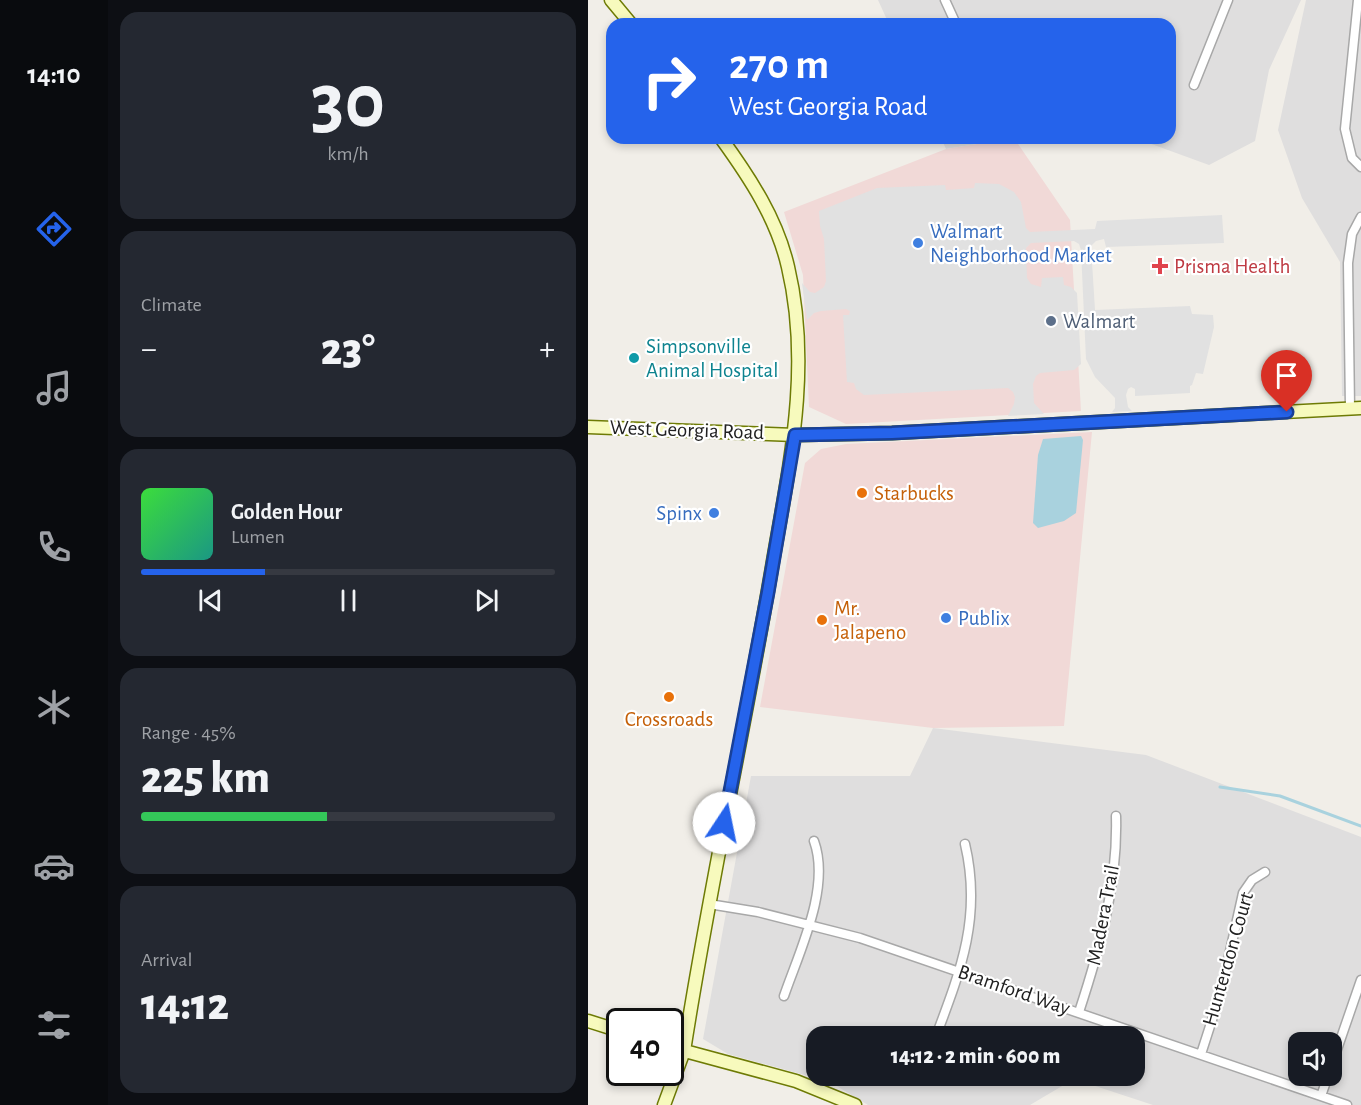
<!DOCTYPE html>
<html lang="en">
<head>
<meta charset="utf-8">
<style>
  body { margin:0; font-family:"Alegreya Sans",sans-serif; background:#242831; color:#f1f3f6; height:100vh; display:flex; flex-direction:column; font-size:22px; white-space:nowrap }
  * { box-sizing:border-box; margin:0 }
  p { font-size:20px; color:#9ea1a6 }
  .icon { flex:none; width:33px; height:33px; fill:none; stroke:currentColor; stroke-width:2; stroke-linecap:round; stroke-linejoin:round }
  .map { position:relative; flex:1; overflow:hidden }
  .side { display:flex; flex-direction:column; gap:12px; padding:12px; background:#0d0f14; width:480px }
  .side>* { flex:none }
  .guide { position:absolute; left:18px; top:18px; width:570px; height:126px; border-radius:18px; box-shadow:0 3px 9px #0003; background:#2563eb; color:#fff; overflow:hidden }
  .controls { position:absolute; left:700px; top:1032px; display:grid; gap:12px }
  .controls a { display:grid; place-items:center; width:54px; height:54px; border-radius:12px; background:#171b24; box-shadow:0 3px 9px #0003; font-size:30px }
  .speed { position:absolute; left:18px; top:1008px; display:flex; gap:12px; font-size:30px; font-weight:700; text-align:center }
  .speed>* { display:grid; place-content:center; width:78px; height:78px; border-radius:50%; background:#171b24; box-shadow:0 3px 9px #0003; line-height:1 }
  .speed .limit { border:3px solid #111; border-radius:9px; background:#fff; color:#111 }
  .pin { position:absolute; display:grid; place-items:center; width:51px; height:51px; color:#fff; margin:-62px -26px; border-radius:50% 50% 50% 0; rotate:-45deg; box-shadow:0 0 6px #0007 }
  .pin .icon { rotate:45deg }
  .me { position:absolute; width:66px; margin:-33px; rotate:11deg; stroke-linejoin:round; filter:drop-shadow(0 0 4px #0008) }
  .turn { display:flex; align-items:center; gap:21px; height:126px; padding:0 24px; font-size:27px }
  .turn .icon { width:78px; height:78px; stroke-width:2.5 }
  .turn b { display:block; font-size:42px; line-height:51px }
  .big { font-size:45px; font-weight:800; line-height:1.1 }
  .side .widget { flex:1; display:flex; flex-direction:column; justify-content:center; gap:9px; min-width:0; padding:0 21px; border-radius:18px; background:#242831 }
  .side .dial { align-items:center; gap:0 }
  .dial b { font-size:78px; line-height:1 }
  .song { display:flex; align-items:center; gap:18px }
  .cover { width:72px; height:72px; border-radius:9px; background:linear-gradient(135deg,hsl(120 70% 55%),hsl(170 70% 35%)) }
  .played { height:6px; border-radius:3px; background:linear-gradient(90deg,#2563eb 30%,#363941 30%) }
  .keys { display:flex; justify-content:space-around; direction:ltr }
  .heat { display:flex; justify-content:space-between; align-items:center; font-size:33px; direction:ltr }
  .charge { height:9px; border-radius:4px; background:linear-gradient(90deg,#34c759 45%,#363941 0) }
  .trip { position:absolute; left:218px; top:1026px; width:339px; height:60px; border-radius:18px; background:#171b24; box-shadow:0 3px 9px #0003; font-weight:800; line-height:60px; text-align:center }
  main { display:flex; flex:1; min-height:0 }
  .tabs { display:flex; flex-direction:column; width:108px; justify-content:space-around; align-items:center; background:#090b0e; color:#9ea1a6 }
  .tabs .icon { width:42px; height:42px }
  .tabs .active { color:#2563eb }
  .tabs b { font-size:27px; color:#f1f3f6 }
  .map>svg:first-child { display:block }
</style>
</head>
<body>
<main>
<nav class="tabs">
<b>14:10</b>
<svg class="icon active" aria-label="directions" viewBox="0 0 24 24"><path d="M12 3l9 9-9 9-9-9zM9 14v-3h6M13 9l2 2-2 2"/></svg>
<svg class="icon" aria-label="music" viewBox="0 0 24 24"><path d="M9 18V5l10-2v13"/><circle cx="6" cy="18" r="3"/><circle cx="16" cy="16" r="3"/></svg>
<svg class="icon" aria-label="phone" viewBox="0 0 24 24"><path d="M5 4h4l2 5-3 2q2 4 5 5l2-3 5 2v4C11 20 4 13 5 4z"/></svg>
<svg class="icon" aria-label="climate" viewBox="0 0 24 24"><path d="M12 3v18M4 7l16 10M4 17L20 7"/></svg>
<svg class="icon" aria-label="car" viewBox="0 0 24 24"><path d="M5 17H2v-5l4-1 3-4h7l3 4 3 1v5h-3M9 17h6M6 11h13"/><circle cx="7" cy="17" r="2"/><circle cx="17" cy="17" r="2"/></svg>
<svg class="icon" aria-label="filters" viewBox="0 0 24 24"><path d="M4 7h16M4 17h16"/><circle cx="9" cy="7" r="2"/><circle cx="15" cy="17" r="2"/></svg>
</nav>
<section class="side">
<div class="widget dial"><b>30</b><p>km/h</p></div>
<div class="widget"><p>Climate</p>
<div class="heat"><a>−</a><b class="big">23°</b><a>+</a></div>
</div>
<div class="widget">
<div class="song"><i class="cover"></i><div><b>Golden Hour</b><p>Lumen</p></div></div>
<div class="played"></div>
<div class="keys"><svg class="icon" aria-label="previous" viewBox="0 0 24 24"><path d="M18 5L8 12l10 7zM5 5v14"/></svg><svg class="icon" aria-label="pause" viewBox="0 0 24 24"><path d="M8 5v14M16 5v14"/></svg><svg class="icon" aria-label="next" viewBox="0 0 24 24"><path d="M6 5l10 7-10 7zM19 5v14"/></svg></div>
</div>
<div class="widget"><p>Range · 45%</p><b class="big">225 km</b><div class="charge"></div></div>
<div class="widget"><p>Arrival</p><b class="big">14:12</b></div>
</section>
<div class="map">
<svg width="773" height="1105" viewBox="0 0 773 1105">
  <rect width="100%" height="100%" fill="#f1eee8"/>
  <path fill="#dfdede" fill-rule="evenodd" d="M290 0H713L681 70 667 141 621 165 547 138H582V24H301Z
    M718 0H773V396H754L752 262 714 198 690 130Z
    M353 138H426L358 149Z
    M345 728 558 755 773 837V1105H565L486 1079 442 1105H280L242 1082 140 1054 115 1039 163 776H322ZM228 1036H546V1076H228ZM711 1042H744V1076H711Z"/>
  <path fill="#f1d9d7" d="M426 138 482 220 493 411 258 424 221 407 215 275 196 212 358 149Z
    M504 432 476 726 345 728 172 707 217 463 233 449 258 444Z"/>
  <path fill="#e1e1e1" d="M387 183 411 184 426 192 433 202 438 228 442 232 507 229 509 221 634 215 636 243 518 247 516 239 508 241 503 246 507 310 602 306 604 314 625 315 626 327 615 374 608 373 604 385 602 386V393L547 396V389L543 387 540 389 538 395 540 407 544 411 524 412 527 408V398L507 377 498 359 493 250 491 244 486 241 443 243 438 248 439 278 443 284 453 287 454 278 475 277 476 285 483 287 489 293 493 364 486 370 452 373 448 376 445 384 446 403 456 414 420 416 426 404 427 397 425 392 420 388 276 395 268 389 266 383 259 382 255 315H261L262 311 258 309 233 311 226 313 219 320 214 283 222 292 227 293 236 287 238 281 236 239 232 226 231 211 289 188 357 185 358 190 386 188Z"/>
  <path fill="#a9d2de" d="M493 436 495 440 488 513 476 521 450 528 445 523 450 455 455 439Z"/>
  <g fill="none" stroke-linecap="round" stroke-linejoin="round">
    <path stroke="#a9d2de" stroke-width="3" d="M632 787 692 796 773 826"/>
    <g stroke="#a8a8a8" stroke-width="11">
      <path id="street" d="M357 0 368 24
        M770 0 757 129 764 158 773 167
        M606 85 640 0
        M762 408 760 263 764 234 773 217
        M121 904 170 912 272 938 759 1105
        M196 996C211 952 243 888 226 841
        M491 1012C512 948 530 884 528 816
        M348 1036C373 970 394 916 377 844
        M613 1054 633 992 655 893 664 880 677 872
        M744 1064 773 980
        M733 1096 740 1076"/>
    </g>
    <g stroke="#6e7b05" stroke-width="15">
      <path id="secondary" d="M23 0 43 24
        M0 427 207 435 304 433 773 408
        M0 1021 32 1031
        M82 1047 208 1081 267 1105
        M76 1105 96 1051C121 889 157 728 184 567 201 467 224 368 200 267 189 219 162 178 133 138"/>
    </g>
    <use href="#street" stroke="#fff" stroke-width="8"/>
    <use href="#secondary" stroke="#f7fabd" stroke-width="12"/>
  </g>
  <g fill="none" stroke-linecap="round" stroke-linejoin="round">
    <g stroke="#184099" stroke-width="15">
      <path id="route" d="M136 823 180 592 207 435 304 433 699 412"/>
    </g>
    <use href="#route" stroke="#2563eb" stroke-width="10"/>
  </g>
  <g fill="#3f7fe0" stroke="#fff" stroke-width="2">
    <circle cx="330" cy="243" r="6"/>
    <circle cx="126" cy="513" r="6"/>
    <circle cx="358" cy="618" r="6"/>
  </g>
  <path fill="#e0444e" stroke="#fff" stroke-width="2" d="M569 257h6v6h6v6h-6v6h-6v-6h-6v-6h6z"/>
  <circle fill="#5c6f8a" stroke="#fff" stroke-width="2" cx="463" cy="321" r="6"/>
  <circle fill="#0f9aa8" stroke="#fff" stroke-width="2" cx="46" cy="358" r="6"/>
  <g fill="#e8710a" stroke="#fff" stroke-width="2">
    <circle cx="274" cy="493" r="6"/>
    <circle cx="234" cy="620" r="6"/>
    <circle cx="81" cy="697" r="6"/>
  </g>
  <g text-anchor="middle" dominant-baseline="central" stroke-width="4.5" stroke-linejoin="round" paint-order="stroke">
    <g font-size="21" fill="#366cbe" stroke="#fff" text-anchor="start">
      <text x="342" y="231">Walmart<tspan x="342" dy="24">Neighborhood Market</tspan></text>
      <text x="114" y="513" text-anchor="end">Spinx</text>
      <text x="370" y="618">Publix</text>
    </g>
    <g font-size="21" fill="#be3a42" stroke="#fff" text-anchor="start">
      <text x="586" y="266">Prisma Health</text>
    </g>
    <g font-size="21" fill="#4e5e75" stroke="#fff" text-anchor="start">
      <text x="475" y="321">Walmart</text>
    </g>
    <g font-size="21" fill="#0d838f" stroke="#fff" text-anchor="start">
      <text x="58" y="346">Simpsonville<tspan x="58" dy="24">Animal Hospital</tspan></text>
    </g>
    <g font-size="21" fill="#212121" stroke="#fff">
      <text transform="translate(99 430) rotate(2)">West Georgia Road</text>
      <text transform="translate(515 915) rotate(-79)">Madera Trail</text>
      <text transform="translate(640 959) rotate(-74)">Hunterdon Court</text>
      <text transform="translate(426 990) rotate(19)">Bramford Way</text>
    </g>
    <g font-size="21" fill="#c56008" stroke="#fff" text-anchor="start">
      <text x="286" y="493">Starbucks</text>
      <text x="246" y="608">Mr.<tspan x="246" dy="24">Jalapeno</tspan></text>
      <text x="81" y="719" text-anchor="middle">Crossroads</text>
    </g>
  </g>
</svg>
<div class="controls">
<a><svg class="icon" aria-label="sound" viewBox="0 0 24 24"><path d="M4 9h4l5-4v14l-5-4H4zM17 9q2 3 0 6"/></svg></a>
</div>
<div class="speed"><div class="limit">40</div></div>
<div class="pin" style="left:699px;top:412px;background:#d93025"><svg class="icon" aria-label="arrive" viewBox="0 0 24 24"><path d="M6 21V4h12l-3 4 3 4H6"/></svg></div>
<svg class="me" style="left:136px;top:823px" viewBox="-20 -20 40 40"><circle r="19" fill="#fff"/><path d="M0-13L10 11 0 6-10 11z" fill="#2563eb"/></svg>
<div class="trip">14:12 · 2 min · 600 m</div>
<div class="guide">
<div class="turn"><svg class="icon" aria-label="right" viewBox="0 0 24 24"><path d="M7 20v-9h11M14 6l5 5-5 5"/></svg><div><b>270 m</b>West Georgia Road</div></div>
</div>
</div>
</main>
</body>
</html>
